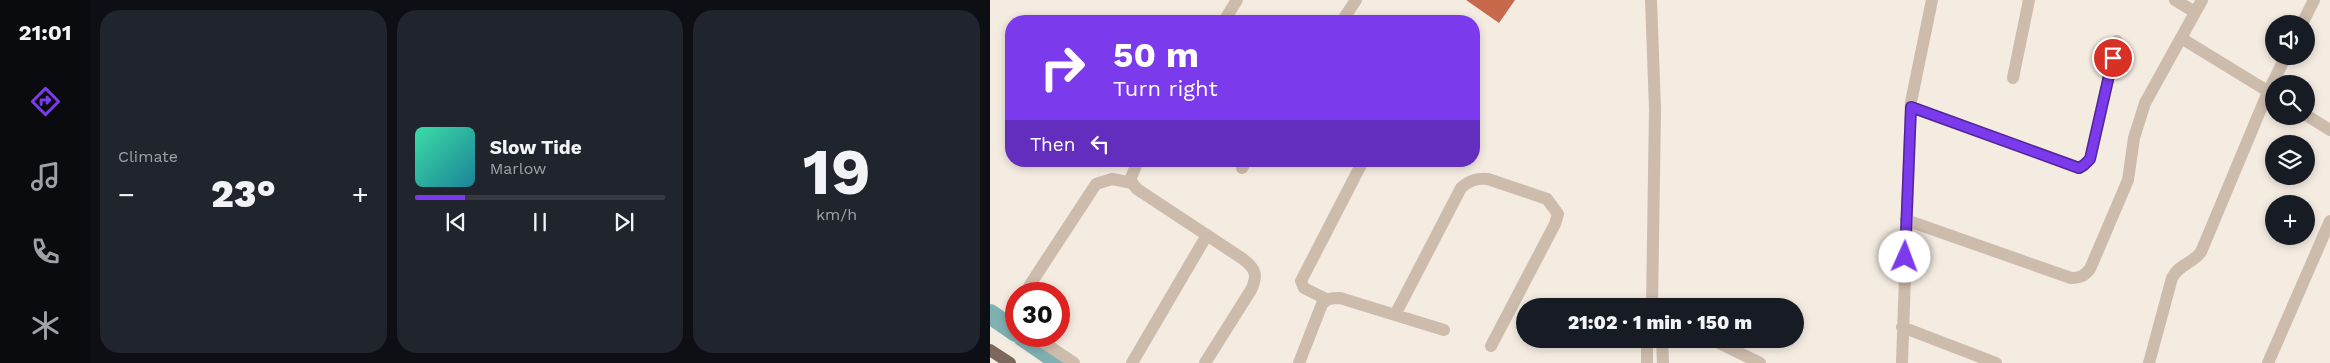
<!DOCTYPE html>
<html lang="en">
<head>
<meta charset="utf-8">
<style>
  body { margin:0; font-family:"Work Sans",sans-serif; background:#20242c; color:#f1f3f6; height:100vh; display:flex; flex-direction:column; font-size:19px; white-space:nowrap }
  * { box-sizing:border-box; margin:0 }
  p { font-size:16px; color:#9ea1a6 }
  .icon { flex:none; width:28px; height:28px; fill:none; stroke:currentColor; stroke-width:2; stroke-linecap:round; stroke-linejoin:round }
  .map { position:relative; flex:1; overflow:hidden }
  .drawer { display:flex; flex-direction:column; gap:10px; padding:10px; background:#0d0f14; width:900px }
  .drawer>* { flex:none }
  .hud { position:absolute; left:15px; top:15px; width:475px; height:152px; border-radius:20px; box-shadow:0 2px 8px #0003; background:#7c3aed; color:#fff; overflow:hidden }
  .buttons { position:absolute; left:1275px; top:15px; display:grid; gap:10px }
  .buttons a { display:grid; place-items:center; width:50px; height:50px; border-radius:50%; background:#171b24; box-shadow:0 2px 8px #0003; font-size:25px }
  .speed { position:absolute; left:15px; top:282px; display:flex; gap:10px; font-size:25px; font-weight:700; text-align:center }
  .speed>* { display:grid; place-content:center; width:65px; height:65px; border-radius:50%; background:#171b24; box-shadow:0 2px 8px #0003; line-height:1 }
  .speed .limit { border:8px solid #d22; background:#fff; color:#111 }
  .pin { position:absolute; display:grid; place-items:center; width:42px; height:42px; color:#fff; margin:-21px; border:2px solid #fff; border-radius:50%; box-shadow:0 1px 5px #0007 }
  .me { position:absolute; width:55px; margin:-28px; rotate:2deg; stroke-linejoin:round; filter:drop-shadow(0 0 4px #0008) }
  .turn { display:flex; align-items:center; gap:18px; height:105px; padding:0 25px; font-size:22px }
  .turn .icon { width:65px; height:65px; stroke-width:2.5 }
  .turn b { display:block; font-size:35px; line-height:42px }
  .then { display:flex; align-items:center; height:48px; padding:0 25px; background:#0003; gap:10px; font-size:19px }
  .big { font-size:38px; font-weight:800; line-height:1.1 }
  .drawer .card { flex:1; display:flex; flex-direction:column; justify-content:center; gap:8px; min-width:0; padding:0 18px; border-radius:20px; background:#20242c }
  .drawer .dial { align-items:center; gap:0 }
  .dial b { font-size:65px; line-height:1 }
  .song { display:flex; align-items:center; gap:15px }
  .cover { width:60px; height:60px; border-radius:8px; background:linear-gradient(135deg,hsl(160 70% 55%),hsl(190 70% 35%)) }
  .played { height:5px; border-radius:2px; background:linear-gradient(90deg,#7c3aed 20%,#363941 20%) }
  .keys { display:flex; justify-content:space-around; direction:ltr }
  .heat { display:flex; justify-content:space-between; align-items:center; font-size:28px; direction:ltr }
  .drawer .tiles { flex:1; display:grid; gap:10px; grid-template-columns:repeat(3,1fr) }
  .trip { position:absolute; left:526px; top:298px; width:288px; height:50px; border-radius:25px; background:#171b24; box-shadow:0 2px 8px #0003; font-weight:800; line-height:50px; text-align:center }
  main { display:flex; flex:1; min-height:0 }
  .menu { display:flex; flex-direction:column; width:90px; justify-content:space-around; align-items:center; background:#090b0e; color:#9ea1a6 }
  .menu .icon { width:35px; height:35px }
  .menu .selected { color:#7c3aed }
  .menu b { font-size:22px; color:#f1f3f6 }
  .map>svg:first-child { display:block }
</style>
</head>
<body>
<main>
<nav class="menu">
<b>21:01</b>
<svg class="icon selected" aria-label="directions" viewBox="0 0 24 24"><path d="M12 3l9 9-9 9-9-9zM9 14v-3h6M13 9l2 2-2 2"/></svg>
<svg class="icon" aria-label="music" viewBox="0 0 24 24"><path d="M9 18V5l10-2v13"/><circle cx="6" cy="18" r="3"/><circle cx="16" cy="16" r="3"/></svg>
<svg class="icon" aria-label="phone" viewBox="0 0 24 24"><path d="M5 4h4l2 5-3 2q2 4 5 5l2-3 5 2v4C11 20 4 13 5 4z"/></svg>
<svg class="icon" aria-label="climate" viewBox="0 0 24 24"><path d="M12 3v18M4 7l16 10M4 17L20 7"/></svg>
</nav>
<section class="drawer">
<div class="tiles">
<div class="card"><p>Climate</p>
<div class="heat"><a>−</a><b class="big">23°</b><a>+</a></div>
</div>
<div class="card">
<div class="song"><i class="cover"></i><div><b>Slow Tide</b><p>Marlow</p></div></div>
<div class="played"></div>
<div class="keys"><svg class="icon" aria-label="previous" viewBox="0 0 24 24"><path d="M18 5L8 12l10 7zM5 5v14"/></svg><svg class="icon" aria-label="pause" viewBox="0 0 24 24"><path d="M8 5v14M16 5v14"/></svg><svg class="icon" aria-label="next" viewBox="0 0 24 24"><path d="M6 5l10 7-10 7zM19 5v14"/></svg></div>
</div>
<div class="card dial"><b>19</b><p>km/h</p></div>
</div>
</section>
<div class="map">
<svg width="1340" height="363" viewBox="0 0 1340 363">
  <rect width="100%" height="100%" fill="#f4ebe1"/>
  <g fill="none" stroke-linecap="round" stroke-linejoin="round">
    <path stroke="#7fb0b2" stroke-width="20" d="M0 314 26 332
      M32 336 71 363"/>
  </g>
  <path fill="#c8694b" d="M476 0H525L509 23Z"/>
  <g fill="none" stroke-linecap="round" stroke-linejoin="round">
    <path stroke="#cdbbac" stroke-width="12" d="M661 0 665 109 662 306
      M1185 0 1205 12
      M234 21 247 0
      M352 21 366 0
      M1312 24 1324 0
      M1191 38 1284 95
      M1023 78 1039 0
      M921 107 1089 168 1094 165 1100 159 1127 41
      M1316 115 1340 130
      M148 161 140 180 147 189 253 259C266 269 268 275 261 290L215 363
      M252 168 256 161
      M916 220 1081 278C1090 278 1094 276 1100 269L1138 180 1144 138 1155 103 1212 0
      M34 294 106 184 122 179 142 183
      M336 299 314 288 311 281 373 161
      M405 315 471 188C480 180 487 178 498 179L557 199 568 214 565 224 501 346
      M912 327 1006 363
      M44 336 84 363
      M657 339V363
      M672 339 673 363
      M721 339 770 363
      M142 363 217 235
      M309 363 332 304C338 298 342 298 350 298L454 330
      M912 363 921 102 942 0
      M1159 363 1182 278C1189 264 1202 264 1211 252L1278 92 1296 56
      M1278 363 1340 221"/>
    <path stroke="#7d675c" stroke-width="12" d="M0 350 20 363"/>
  </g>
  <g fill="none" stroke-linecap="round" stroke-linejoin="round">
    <g stroke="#51269a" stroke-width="12">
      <path id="route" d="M915 257 921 107 1089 168 1094 165 1100 159 1123 58"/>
    </g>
    <use href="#route" stroke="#7c3aed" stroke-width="9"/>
  </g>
</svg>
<div class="buttons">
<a><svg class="icon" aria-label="sound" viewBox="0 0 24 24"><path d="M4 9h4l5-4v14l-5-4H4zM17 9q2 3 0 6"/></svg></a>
<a><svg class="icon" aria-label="search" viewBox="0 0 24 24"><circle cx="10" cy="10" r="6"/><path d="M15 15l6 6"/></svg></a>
<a><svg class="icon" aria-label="layers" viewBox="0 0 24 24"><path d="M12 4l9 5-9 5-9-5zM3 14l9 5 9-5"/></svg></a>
<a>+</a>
</div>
<div class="speed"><div class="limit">30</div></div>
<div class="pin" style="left:1123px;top:58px;background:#d93025"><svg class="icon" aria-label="arrive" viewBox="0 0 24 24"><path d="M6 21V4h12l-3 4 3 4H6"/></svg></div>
<svg class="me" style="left:915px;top:257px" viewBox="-20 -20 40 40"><circle r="19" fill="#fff"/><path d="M0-13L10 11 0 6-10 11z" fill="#7c3aed"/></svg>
<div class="trip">21:02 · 1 min · 150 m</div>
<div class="hud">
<div class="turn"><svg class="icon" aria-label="right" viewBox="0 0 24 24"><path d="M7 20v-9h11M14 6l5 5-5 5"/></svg><div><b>50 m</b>Turn right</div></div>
<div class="then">Then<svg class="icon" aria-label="left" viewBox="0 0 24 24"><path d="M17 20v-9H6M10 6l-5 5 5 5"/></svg></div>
</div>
</div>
</main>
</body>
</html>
